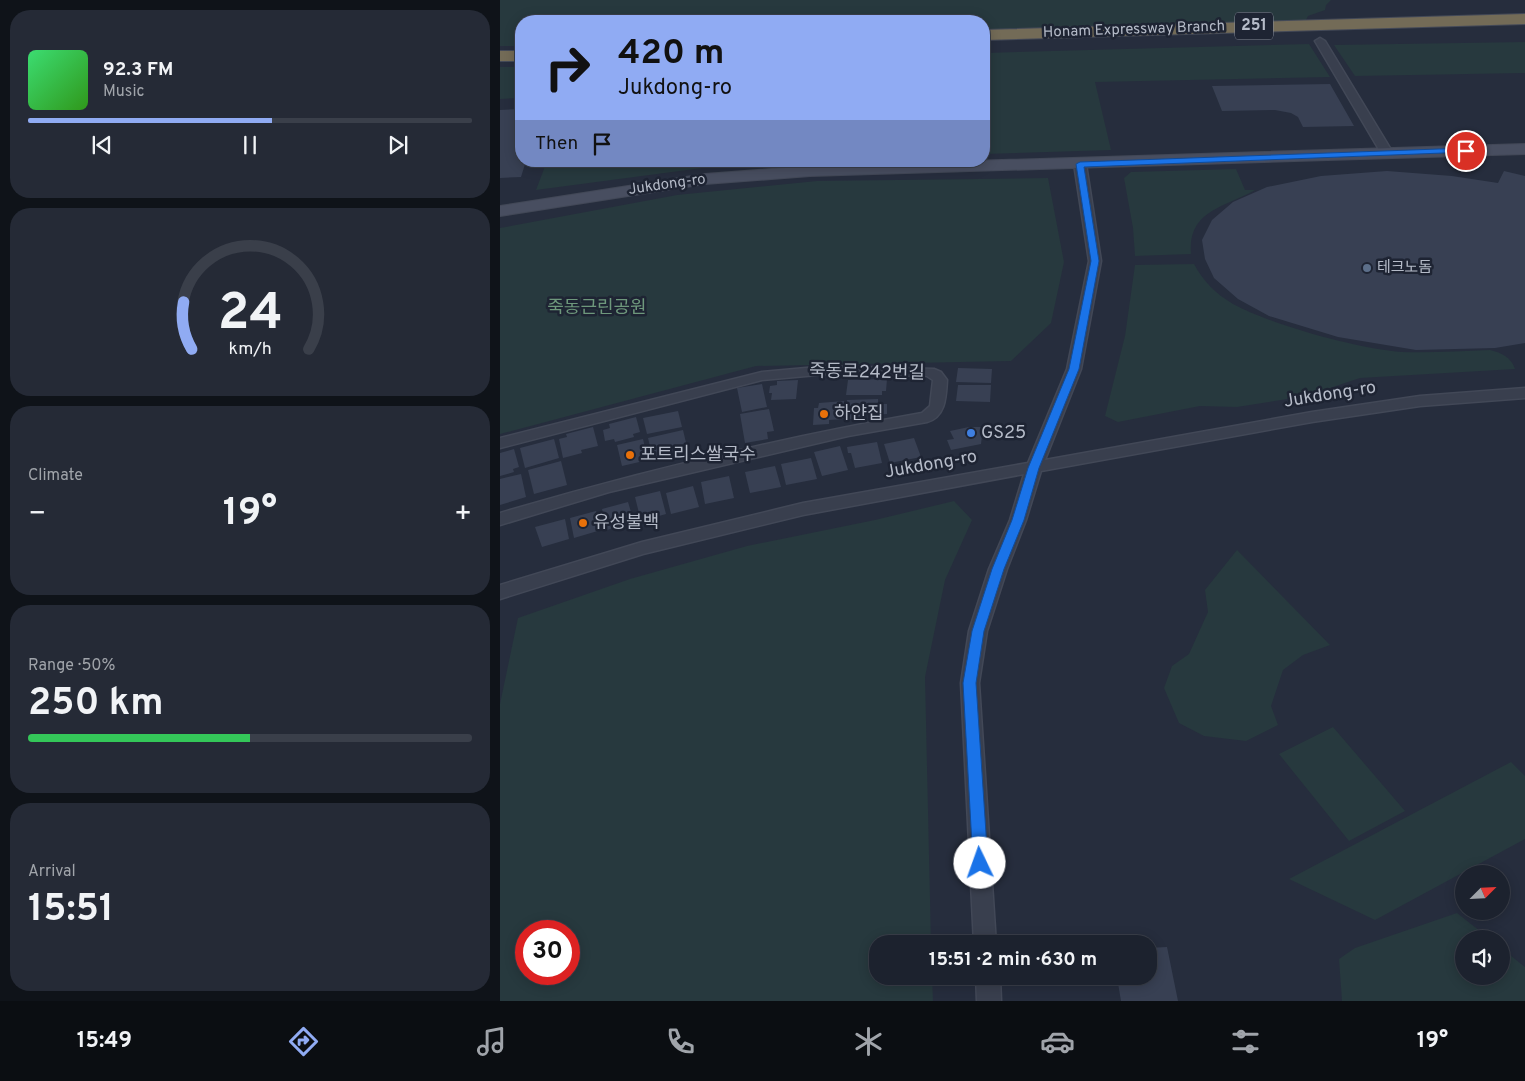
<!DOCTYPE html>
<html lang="en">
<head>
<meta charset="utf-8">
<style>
  body { margin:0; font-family:Overpass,"Noto Sans KR",sans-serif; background:#252a36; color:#f1f3f6; height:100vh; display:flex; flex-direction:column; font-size:19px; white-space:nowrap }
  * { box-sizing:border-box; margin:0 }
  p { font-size:16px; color:#a0a4aa }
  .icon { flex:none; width:28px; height:28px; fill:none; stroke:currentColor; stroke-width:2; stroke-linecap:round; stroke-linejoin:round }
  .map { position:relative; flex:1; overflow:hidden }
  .details { display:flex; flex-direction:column; gap:10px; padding:10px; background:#0f1319; width:500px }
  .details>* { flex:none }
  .guide { position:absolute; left:15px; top:15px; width:475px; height:152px; border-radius:20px; box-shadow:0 2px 12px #0003,0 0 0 1px #3a3f4a; background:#90abf3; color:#111; overflow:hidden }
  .needle { width:32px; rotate:66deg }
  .fabs { position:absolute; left:955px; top:865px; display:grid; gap:10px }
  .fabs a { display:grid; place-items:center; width:55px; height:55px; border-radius:50%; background:#1c222e; box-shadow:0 2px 12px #0003,0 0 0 1px #3a3f4a; font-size:25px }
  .speed { position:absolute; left:15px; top:920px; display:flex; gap:10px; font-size:25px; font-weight:700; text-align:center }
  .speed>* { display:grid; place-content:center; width:65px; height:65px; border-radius:50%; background:#1c222e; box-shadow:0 2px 12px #0003,0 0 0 1px #3a3f4a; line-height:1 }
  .speed .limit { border:8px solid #d22; background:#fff; color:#111 }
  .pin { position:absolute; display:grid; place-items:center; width:42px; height:42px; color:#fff; margin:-21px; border:2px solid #fff; border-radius:50%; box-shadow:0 1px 5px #0007 }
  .me { position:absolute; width:55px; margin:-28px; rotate:357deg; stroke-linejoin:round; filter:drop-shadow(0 0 4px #0008) }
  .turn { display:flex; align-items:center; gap:18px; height:105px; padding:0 20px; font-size:22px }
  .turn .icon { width:65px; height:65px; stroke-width:2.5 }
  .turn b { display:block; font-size:35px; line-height:42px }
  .then { display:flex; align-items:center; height:48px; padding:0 20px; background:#0003; gap:10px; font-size:19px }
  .big { font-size:38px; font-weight:700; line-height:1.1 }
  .details .tile { flex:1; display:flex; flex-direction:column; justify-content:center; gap:8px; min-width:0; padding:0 18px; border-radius:20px; background:#252a36 }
  .details .dial { align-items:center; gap:0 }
  .dial svg { height:130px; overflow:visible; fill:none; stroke:#3a3f4a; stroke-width:7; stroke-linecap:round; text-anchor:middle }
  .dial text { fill:#f1f3f6; stroke:none }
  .song { display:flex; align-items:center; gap:15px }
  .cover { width:60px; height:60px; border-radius:8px; background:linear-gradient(135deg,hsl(140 70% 55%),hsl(110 70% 35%)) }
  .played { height:5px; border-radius:2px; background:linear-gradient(90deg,#90abf3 55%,#3a3f4a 55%) }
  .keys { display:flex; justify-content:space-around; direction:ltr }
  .heat { display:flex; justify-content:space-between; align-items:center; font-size:28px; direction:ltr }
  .charge { height:8px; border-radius:4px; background:linear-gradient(90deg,#34c759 50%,#3a3f4a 0) }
  .trip { position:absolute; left:369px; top:935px; width:288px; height:50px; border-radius:20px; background:#1c222e; box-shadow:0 2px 12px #0003,0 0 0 1px #3a3f4a; font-weight:700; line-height:50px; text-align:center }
  .tabs { display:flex; height:80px; justify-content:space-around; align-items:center; background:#0b0e12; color:#a0a4aa }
  .tabs .icon { width:35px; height:35px }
  .tabs .current { color:#90abf3 }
  .tabs b { font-size:22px; color:#f1f3f6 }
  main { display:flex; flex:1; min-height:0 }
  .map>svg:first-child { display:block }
</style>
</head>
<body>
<main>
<section class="details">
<div class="tile">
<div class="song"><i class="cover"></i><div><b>92.3 FM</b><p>Music</p></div></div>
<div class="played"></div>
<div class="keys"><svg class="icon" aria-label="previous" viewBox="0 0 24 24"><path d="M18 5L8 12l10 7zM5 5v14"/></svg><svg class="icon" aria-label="pause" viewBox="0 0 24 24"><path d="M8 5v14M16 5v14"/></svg><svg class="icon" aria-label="next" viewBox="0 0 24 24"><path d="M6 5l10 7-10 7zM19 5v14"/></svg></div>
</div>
<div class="tile dial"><svg viewBox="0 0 100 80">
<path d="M14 69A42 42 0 1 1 86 69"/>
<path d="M14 69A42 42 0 0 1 9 40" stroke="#90abf3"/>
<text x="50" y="56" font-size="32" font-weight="700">24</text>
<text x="50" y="72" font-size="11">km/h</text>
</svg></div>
<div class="tile"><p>Climate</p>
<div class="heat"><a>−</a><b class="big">19°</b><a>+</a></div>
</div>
<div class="tile"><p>Range · 50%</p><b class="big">250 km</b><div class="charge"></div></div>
<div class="tile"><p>Arrival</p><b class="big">15:51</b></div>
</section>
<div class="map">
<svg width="1025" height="1001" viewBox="0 0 1025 1001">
  <rect width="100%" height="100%" fill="#262d3d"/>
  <path fill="#27393e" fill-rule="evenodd" d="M0 0H831L826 5 825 10 808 16 805 22 484 32V21H21V46H0Z
    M1025 42V73L855 76 834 45Z
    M809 44 830 77 595 82 611 150 484 154V53Z
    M0 67H21V98L0 99Z
    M47 161H255L36 190Z
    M736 169 745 190H755C726 207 687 210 691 254L635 256 633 228 624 178 631 172Z
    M548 178 564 262 551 323 511 361 256 366 0 434V228L177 195 317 181Z
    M694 264C703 281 716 294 733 304 772 325 858 349 902 352 931 353 961 351 990 350 1002 353 1011 357 1015 369L860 378 806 396 737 407 700 406 618 422 605 416 625 336 635 265Z
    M454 501 472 520 445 580 425 677 431 944H378V976H432L433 1001H0V704L18 618 130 579 247 546 375 520ZM26 931H69V974H26Z
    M737 550 830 645 803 655 783 670 771 706 778 725 746 741 704 736 679 723 664 688 672 666 689 654 708 612 705 590Z
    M833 727 905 811 849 841 779 754Z
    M1011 762 1025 776V839L875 920 789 879Z
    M957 913 990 939H964V976H1001V948L1025 967V1001H842L839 959 855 948Z"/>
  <path fill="#384053" d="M830 84 854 126 803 127 798 117 791 113 775 110 722 111 712 86Z
    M21 109V161H26L21 177 0 178V110Z
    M887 171 952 176 998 183 1004 171 1025 176V343L995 348 916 350 838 337 769 316 738 299 714 278 705 259 702 240 712 220 733 202 767 187 821 176Z
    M458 368 492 369 491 383 456 382Z
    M387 379 386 391H382V395H346L348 380Z
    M298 380 296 399 271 400 272 393H269L270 386 277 385V381Z
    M262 384 267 407 242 412 237 388Z
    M458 385H491L490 402 456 401Z
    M378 399V404H387V414L366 415V417L358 419H346L347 400Z
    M344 401V419L329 420V424L313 425 314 408H318L319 403Z
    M269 409 274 431 267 432 268 439 245 443 240 414Z
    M178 411 182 427 147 434 143 418Z
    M136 417 140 432 133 434 134 437 115 442 114 439 105 441 103 430 110 428 109 424Z
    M93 427 98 446 81 450 82 453 63 458 59 439 67 437 66 434Z
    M469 427H483L481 444 451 450 447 440 454 439 450 431Z
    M183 430 188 451 153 459 148 438Z
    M414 438 421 457 390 463 384 444Z
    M54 439 59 458 25 468 20 448Z
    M143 439 148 460 122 466 117 445Z
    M377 442 382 463 355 468 351 453H348L347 447Z
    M340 446 348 470 322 476 314 452Z
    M14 449 19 467 13 469 14 472 0 476V453Z
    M311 458 317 479 286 485 281 464Z
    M61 461 67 485 34 494 28 470Z
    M275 466 281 487 250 493 245 472Z
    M21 474 26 497 0 505V479Z
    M229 476 234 498 205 504 201 482Z
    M193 486 199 507 171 514 166 493Z
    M160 491 166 514 141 521 135 497Z
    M128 502 134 522 107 530 102 509Z
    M96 511 101 530 74 538 70 518Z
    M65 519 69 539 42 547 35 527Z
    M667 947 678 1001H621L617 977 648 976V948Z"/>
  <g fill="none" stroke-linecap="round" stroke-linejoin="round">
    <g stroke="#424857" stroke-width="3">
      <path id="street" d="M820 38 825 41 893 153 891 155H883L881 153 815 41Z
        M580 161 586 164 601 261 581 369 545 460 812 412 920 396 1025 388V398L920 406 812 422 541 471 526 520 507 569 487 631 479 683 496 944H474L461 683 469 631 489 569 510 520 524 474 303 515 143 554 0 599V585L142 542 303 503 528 463 567 369 589 261 574 164Z
        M328 366 434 369 441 372 447 380C446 396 446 417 427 422L348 436 109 492 0 525V513C139 472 280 438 422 413L430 406 433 380 427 376 328 374 262 380 0 448V438L262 372Z
        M476 976H500L501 1001H477Z"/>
    </g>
    <g stroke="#424857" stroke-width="2">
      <path id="secondary" d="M1025 144V154L310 176 205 184 0 216V206L205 174 310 166Z"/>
    </g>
    <g stroke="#444a58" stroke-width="2">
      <path id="highway" d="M1025 14V24L484 40V30Z
        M0 51H21V61H0Z"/>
    </g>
    <use href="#street" fill="#393f4e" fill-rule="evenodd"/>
    <use href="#secondary" fill="#484e60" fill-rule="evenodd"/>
    <use href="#highway" fill="#736b57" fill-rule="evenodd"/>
  </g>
  <path fill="#1a73e8" stroke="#114b97" d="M966 148 970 151 969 152 584 167 599 261 579 369 539 468 524 520 504 569 484 631 476 683 488 863 486 868 480 870 475 868 473 863 463 683 472 631 492 569 512 520 528 468 569 369 591 261 576 164 580 162Z"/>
  <circle fill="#5c6f8a" stroke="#1e2433" stroke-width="2" cx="867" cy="268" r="5"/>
  <g fill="#e8710a" stroke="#1e2433" stroke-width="2">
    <circle cx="324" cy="414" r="5"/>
    <circle cx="130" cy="455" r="5"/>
    <circle cx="83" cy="523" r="5"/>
  </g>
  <circle fill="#3f7fe0" stroke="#1e2433" stroke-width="2" cx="471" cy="433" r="5"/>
  <g text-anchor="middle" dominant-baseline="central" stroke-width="5" stroke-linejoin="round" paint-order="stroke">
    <g font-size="15" fill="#b5bbc8" stroke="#1e2433">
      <text transform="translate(634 30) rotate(-2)">Honam Expressway Branch</text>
      <text transform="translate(167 185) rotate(-8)">Jukdong-ro</text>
    </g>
    <g font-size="15" fill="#b5bbc8" stroke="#1e2433" text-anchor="start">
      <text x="877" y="268">테크노돔</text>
    </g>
    <rect fill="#1e2433" stroke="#888e9b" stroke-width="1" x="735" y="12.5" width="38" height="27" rx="4"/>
    <g font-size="16" font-weight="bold" fill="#b5bbc8">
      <text x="754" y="26">251</text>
    </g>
    <g font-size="18" fill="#6e987c" stroke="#1e2433">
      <text x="97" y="308">죽동근린공원</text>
    </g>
    <g font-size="18" fill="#b5bbc8" stroke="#1e2433">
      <text transform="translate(367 373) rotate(1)">죽동로242번길</text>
      <text transform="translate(830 395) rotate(-9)">Jukdong-ro</text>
      <text transform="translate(431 465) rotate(-10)">Jukdong-ro</text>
    </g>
    <g font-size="18" fill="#b5bbc8" stroke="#1e2433" text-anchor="start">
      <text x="334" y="414">하얀집</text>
      <text x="481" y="433">GS25</text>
      <text x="140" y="455">포트리스쌀국수</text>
      <text x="93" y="523">유성불백</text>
    </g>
  </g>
</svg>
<div class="fabs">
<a><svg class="needle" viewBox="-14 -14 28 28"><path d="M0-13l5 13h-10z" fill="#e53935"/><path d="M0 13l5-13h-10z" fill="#a0a4aa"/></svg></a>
<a><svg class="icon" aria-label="sound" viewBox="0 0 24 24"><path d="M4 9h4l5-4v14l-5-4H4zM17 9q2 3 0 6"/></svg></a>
</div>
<div class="speed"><div class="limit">30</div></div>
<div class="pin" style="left:966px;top:151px;background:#d93025"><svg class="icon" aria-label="arrive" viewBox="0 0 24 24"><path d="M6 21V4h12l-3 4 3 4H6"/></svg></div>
<svg class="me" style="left:480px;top:863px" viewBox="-20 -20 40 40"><circle r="19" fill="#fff"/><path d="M0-13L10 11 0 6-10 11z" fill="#1a73e8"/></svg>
<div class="trip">15:51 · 2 min · 630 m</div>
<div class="guide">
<div class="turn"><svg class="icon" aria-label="right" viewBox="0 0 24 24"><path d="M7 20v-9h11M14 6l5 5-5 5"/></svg><div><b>420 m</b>Jukdong-ro</div></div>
<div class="then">Then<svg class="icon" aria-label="arrive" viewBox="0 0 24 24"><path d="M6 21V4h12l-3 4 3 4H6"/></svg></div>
</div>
</div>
</main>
<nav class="tabs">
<b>15:49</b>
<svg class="icon current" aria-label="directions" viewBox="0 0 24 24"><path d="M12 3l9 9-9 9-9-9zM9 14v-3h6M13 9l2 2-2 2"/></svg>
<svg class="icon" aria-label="music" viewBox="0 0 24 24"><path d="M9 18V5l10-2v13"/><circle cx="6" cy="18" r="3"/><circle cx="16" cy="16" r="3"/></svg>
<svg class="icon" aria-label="phone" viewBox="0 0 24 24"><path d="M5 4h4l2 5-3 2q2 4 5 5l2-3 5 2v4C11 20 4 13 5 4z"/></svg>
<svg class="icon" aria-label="climate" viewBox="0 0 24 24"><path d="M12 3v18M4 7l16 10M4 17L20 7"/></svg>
<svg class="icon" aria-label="car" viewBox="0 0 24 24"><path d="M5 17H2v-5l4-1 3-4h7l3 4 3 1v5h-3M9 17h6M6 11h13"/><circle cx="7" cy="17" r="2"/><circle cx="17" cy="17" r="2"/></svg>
<svg class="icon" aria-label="filters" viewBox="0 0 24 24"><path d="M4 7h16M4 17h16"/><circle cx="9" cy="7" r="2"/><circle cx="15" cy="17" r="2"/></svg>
<b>19°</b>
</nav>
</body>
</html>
